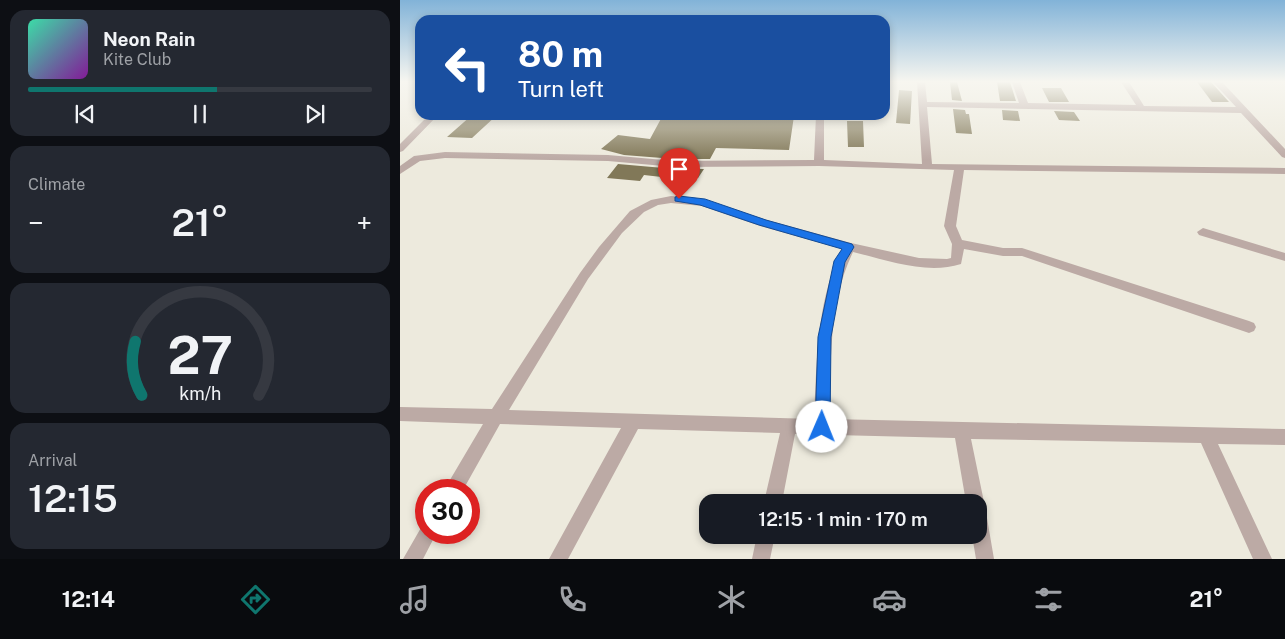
<!DOCTYPE html>
<html lang="en">
<head>
<meta charset="utf-8">
<style>
  body { margin:0; font-family:"Public Sans",sans-serif; background:#242831; color:#f1f3f6; height:100vh; display:flex; flex-direction:column; font-size:19px; white-space:nowrap }
  * { box-sizing:border-box; margin:0 }
  p { font-size:16px; color:#9ea1a6 }
  .icon { flex:none; width:28px; height:28px; fill:none; stroke:currentColor; stroke-width:2; stroke-linecap:round; stroke-linejoin:round }
  .map { position:relative; flex:1; overflow:hidden }
  .panel { display:flex; flex-direction:column; gap:10px; padding:10px; background:#0d0f14; width:400px }
  .panel>* { flex:none }
  .top-card { position:absolute; left:15px; top:15px; width:475px; height:105px; border-radius:15px; box-shadow:0 2px 8px #0003; background:#1a4fa0; color:#fff; overflow:hidden }
  .speed { position:absolute; left:15px; top:479px; display:flex; gap:10px; font-size:25px; font-weight:700; text-align:center }
  .speed>* { display:grid; place-content:center; width:65px; height:65px; border-radius:50%; background:#171b24; box-shadow:0 2px 8px #0003; line-height:1 }
  .speed .limit { border:8px solid #d22; background:#fff; color:#111 }
  .pin { position:absolute; display:grid; place-items:center; width:42px; height:42px; color:#fff; margin:-51px -21px; border-radius:50% 50% 50% 0; rotate:-45deg; box-shadow:0 0 5px #0007 }
  .pin .icon { rotate:45deg }
  .me { position:absolute; width:55px; margin:-28px; rotate:1deg; stroke-linejoin:round; filter:drop-shadow(0 0 4px #0008) }
  .turn { display:flex; align-items:center; gap:18px; height:105px; padding:0 20px; font-size:22px }
  .turn .icon { width:65px; height:65px; stroke-width:2.5 }
  .turn b { display:block; font-size:35px; line-height:42px }
  .big { font-size:38px; font-weight:600; line-height:1.1 }
  .panel .widget { flex:1; display:flex; flex-direction:column; justify-content:center; gap:8px; min-width:0; padding:0 18px; border-radius:15px; background:#242831 }
  .panel .dial { align-items:center; gap:0 }
  .dial svg { height:130px; overflow:visible; fill:none; stroke:#363941; stroke-width:7; stroke-linecap:round; text-anchor:middle }
  .dial text { fill:#f1f3f6; stroke:none }
  .song { display:flex; align-items:center; gap:15px }
  .cover { width:60px; height:60px; border-radius:8px; background:linear-gradient(135deg,hsl(160 70% 55%),hsl(290 70% 35%)) }
  .played { height:5px; border-radius:2px; background:linear-gradient(90deg,#0f766e 55%,#363941 55%) }
  .keys { display:flex; justify-content:space-around; direction:ltr }
  .heat { display:flex; justify-content:space-between; align-items:center; font-size:28px; direction:ltr }
  .trip { position:absolute; left:299px; top:494px; width:288px; height:50px; border-radius:15px; background:#171b24; box-shadow:0 2px 8px #0003; font-weight:600; line-height:50px; text-align:center }
  .menu { display:flex; height:80px; justify-content:space-around; align-items:center; background:#090b0e; color:#9ea1a6 }
  .menu .icon { width:35px; height:35px }
  .menu .selected { color:#0f766e }
  .menu b { font-size:22px; color:#f1f3f6 }
  main { display:flex; flex:1; min-height:0 }
  .map>svg:first-child { display:block }
</style>
</head>
<body>
<main>
<section class="panel">
<div class="widget">
<div class="song"><i class="cover"></i><div><b>Neon Rain</b><p>Kite Club</p></div></div>
<div class="played"></div>
<div class="keys"><svg class="icon" aria-label="previous" viewBox="0 0 24 24"><path d="M18 5L8 12l10 7zM5 5v14"/></svg><svg class="icon" aria-label="pause" viewBox="0 0 24 24"><path d="M8 5v14M16 5v14"/></svg><svg class="icon" aria-label="next" viewBox="0 0 24 24"><path d="M6 5l10 7-10 7zM19 5v14"/></svg></div>
</div>
<div class="widget"><p>Climate</p>
<div class="heat"><a>−</a><b class="big">21°</b><a>+</a></div>
</div>
<div class="widget dial"><svg viewBox="0 0 100 80">
<path d="M14 69A42 42 0 1 1 86 69"/>
<path d="M14 69A42 42 0 0 1 10 36" stroke="#0f766e"/>
<text x="50" y="56" font-size="32" font-weight="700">27</text>
<text x="50" y="72" font-size="11">km/h</text>
</svg></div>
<div class="widget"><p>Arrival</p><b class="big">12:15</b></div>
</section>
<div class="map">
<svg width="885" height="559" viewBox="0 0 885 559">
  <rect width="100%" height="100%" fill="#edeadd"/>
  <path fill="#817858" d="M550 82H557L562 101 552 100Z
    M597 82H610L616 101H600Z
    M797 82H811L829 102H812Z
    M642 88H661L669 102H649Z
    M499 90 512 91 510 124 496 123Z
    M553 109 565 110 566 114H569L572 134 556 133Z
    M602 110 618 111 620 121 603 120Z
    M654 111 674 112 680 121 659 120Z
    M72 115H97L72 138 47 137Z
    M263 115 394 116 389 150 316 148 310 159H275L224 155 201 149 218 135 250 139Z
    M447 121H463L464 147H448Z
    M218 164 275 169H304L298 178 281 176 279 179 244 175 240 181 207 178Z"/>
  <g fill="none" stroke-linecap="round" stroke-linejoin="round">
    <path fill="#bcaaa5" fill-rule="evenodd" d="M517 82H525L527 102 619 103 612 82H620L628 103 736 105 721 82H729L744 106 836 107 813 82H822L885 149V158L882 157 841 113 527 107 532 164 885 168V174L564 170 556 226 562 240 603 248H622L849 321 854 323 856 327 854 331 849 333 622 256H603L564 249 561 264C526 275 487 260 453 252 428 304 431 363 430 419L885 429V445L818 444 872 559H853L801 443 571 439 584 502 581 508 579 509 584 512 587 518 594 559H576L572 535H578V502H566L555 438 395 434 382 502H364L380 433 238 429 168 559H149L221 428 100 424 63 490H44L83 424 0 421V407L92 409 180 273 199 247 230 211 251 200 271 196 302 199 367 220 451 243 519 258 547 259 551 258 552 244 544 226 554 170 419 166 275 167 208 161 45 158 20 161 0 174V166L14 156 45 152 208 155 275 161 414 160 416 115H424V160L522 164ZM271 203 302 206 360 226 442 249C416 302 417 361 414 419L109 410 188 279 222 233 244 212 258 205Z
      M29 115H38L3 151 0 152V144Z
      M803 228 885 253V261L799 235 797 232Z
      M26 524V532H37L23 559H3L22 526Z
      M357 535H375L370 559H352Z"/>
  </g>
  <linearGradient id="sky" x2="0" y2="1"><stop stop-color="#82b3d8"/><stop offset="0.51" stop-color="#f7f6f0"/><stop offset="1" stop-color="#f7f6f0" stop-opacity="0"/></linearGradient>
  <rect width="885" height="160" fill="url(#sky)"/>
  <path fill="#1a73e8" stroke="#114b97" d="M279 196 305 199 366 220 452 244 454 247 445 262 431 337 430 427 427 432 422 434 417 432 415 427 418 337 434 261 442 249 359 225 300 205 275 201V197Z"/>
</svg>
<div class="speed"><div class="limit">30</div></div>
<div class="pin" style="left:279px;top:199px;background:#d93025"><svg class="icon" aria-label="arrive" viewBox="0 0 24 24"><path d="M6 21V4h12l-3 4 3 4H6"/></svg></div>
<svg class="me" style="left:422px;top:427px" viewBox="-20 -20 40 40"><circle r="19" fill="#fff"/><path d="M0-13L10 11 0 6-10 11z" fill="#1a73e8"/></svg>
<div class="trip">12:15 · 1 min · 170 m</div>
<div class="top-card">
<div class="turn"><svg class="icon" aria-label="left" viewBox="0 0 24 24"><path d="M17 20v-9H6M10 6l-5 5 5 5"/></svg><div><b>80 m</b>Turn left</div></div>
</div>
</div>
</main>
<nav class="menu">
<b>12:14</b>
<svg class="icon selected" aria-label="directions" viewBox="0 0 24 24"><path d="M12 3l9 9-9 9-9-9zM9 14v-3h6M13 9l2 2-2 2"/></svg>
<svg class="icon" aria-label="music" viewBox="0 0 24 24"><path d="M9 18V5l10-2v13"/><circle cx="6" cy="18" r="3"/><circle cx="16" cy="16" r="3"/></svg>
<svg class="icon" aria-label="phone" viewBox="0 0 24 24"><path d="M5 4h4l2 5-3 2q2 4 5 5l2-3 5 2v4C11 20 4 13 5 4z"/></svg>
<svg class="icon" aria-label="climate" viewBox="0 0 24 24"><path d="M12 3v18M4 7l16 10M4 17L20 7"/></svg>
<svg class="icon" aria-label="car" viewBox="0 0 24 24"><path d="M5 17H2v-5l4-1 3-4h7l3 4 3 1v5h-3M9 17h6M6 11h13"/><circle cx="7" cy="17" r="2"/><circle cx="17" cy="17" r="2"/></svg>
<svg class="icon" aria-label="filters" viewBox="0 0 24 24"><path d="M4 7h16M4 17h16"/><circle cx="9" cy="7" r="2"/><circle cx="15" cy="17" r="2"/></svg>
<b>21°</b>
</nav>
</body>
</html>
